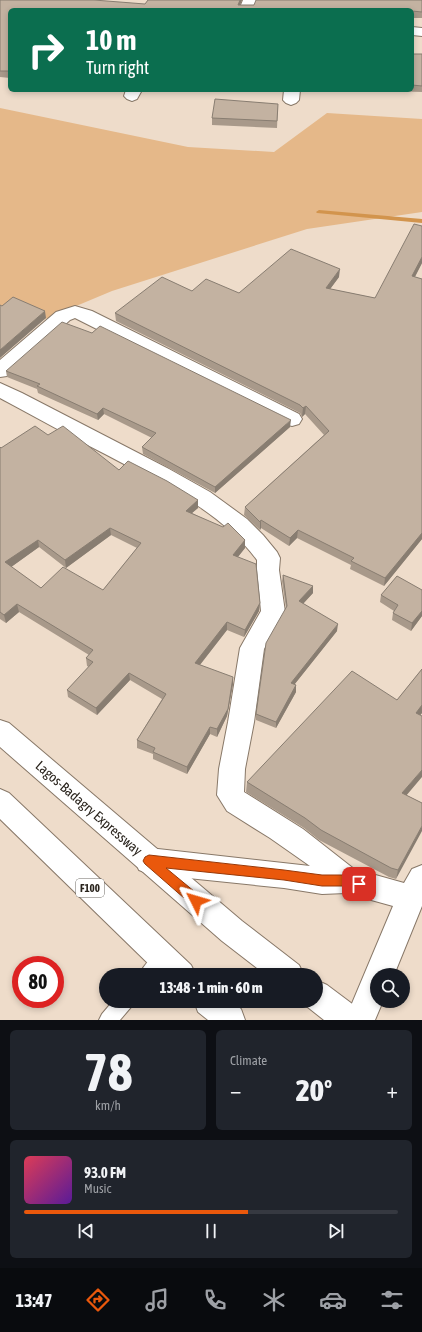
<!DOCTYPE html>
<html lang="en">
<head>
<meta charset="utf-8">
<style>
  body { margin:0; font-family:"Asap Condensed",sans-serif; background:#20242c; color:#f1f3f6; height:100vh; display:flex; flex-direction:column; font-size:15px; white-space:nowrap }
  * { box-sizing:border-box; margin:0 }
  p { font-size:13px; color:#9ea1a6 }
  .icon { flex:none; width:22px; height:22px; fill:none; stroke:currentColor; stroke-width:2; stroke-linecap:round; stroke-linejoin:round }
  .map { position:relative; height:1020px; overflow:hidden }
  .drawer { display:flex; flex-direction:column; gap:10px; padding:10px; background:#0d0f14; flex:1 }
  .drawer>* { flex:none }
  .top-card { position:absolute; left:8px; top:8px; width:406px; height:84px; border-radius:6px; box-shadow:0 2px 6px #0003; background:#0b6e4f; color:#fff; overflow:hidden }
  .controls { position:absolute; left:370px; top:968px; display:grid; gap:8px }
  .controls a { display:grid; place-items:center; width:40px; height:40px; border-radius:50%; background:#171b24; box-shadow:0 2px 6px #0003; font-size:20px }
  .speed { position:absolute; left:12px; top:956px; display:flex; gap:8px; font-size:20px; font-weight:700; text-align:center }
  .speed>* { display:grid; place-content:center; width:52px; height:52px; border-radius:50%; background:#171b24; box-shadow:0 2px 6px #0003; line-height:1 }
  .speed .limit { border:6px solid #d22; background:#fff; color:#111 }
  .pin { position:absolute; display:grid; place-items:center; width:34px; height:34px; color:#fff; margin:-17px; border-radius:8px; box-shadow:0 2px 6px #0006 }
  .me { position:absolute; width:44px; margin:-22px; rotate:310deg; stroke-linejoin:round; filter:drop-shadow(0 0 3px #0008) }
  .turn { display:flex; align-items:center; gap:14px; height:84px; padding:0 12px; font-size:18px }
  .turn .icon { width:52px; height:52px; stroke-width:2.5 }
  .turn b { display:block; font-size:28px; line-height:34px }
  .big { font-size:30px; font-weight:800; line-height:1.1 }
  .drawer .widget { flex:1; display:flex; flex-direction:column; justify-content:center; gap:6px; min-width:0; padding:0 14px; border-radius:6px; background:#20242c }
  .drawer .dial { align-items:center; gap:0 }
  .dial b { font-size:52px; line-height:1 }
  .song { display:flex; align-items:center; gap:12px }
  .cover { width:48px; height:48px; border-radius:6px; background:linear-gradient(135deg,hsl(350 70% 55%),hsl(270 70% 35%)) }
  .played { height:4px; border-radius:2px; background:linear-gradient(90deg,#ea580c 60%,#363941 60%) }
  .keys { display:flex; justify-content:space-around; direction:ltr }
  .heat { display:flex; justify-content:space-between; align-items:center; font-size:22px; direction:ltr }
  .drawer .tiles { flex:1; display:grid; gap:10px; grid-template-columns:1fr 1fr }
  .widget:last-child { grid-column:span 2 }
  .trip { position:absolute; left:99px; top:968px; width:224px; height:40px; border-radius:20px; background:#171b24; box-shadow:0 2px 6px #0003; font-weight:800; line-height:40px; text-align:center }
  .tabs { display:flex; height:64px; justify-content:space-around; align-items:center; background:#090b0e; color:#9ea1a6 }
  .tabs .icon { width:28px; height:28px }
  .tabs .selected { color:#ea580c }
  .tabs b { font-size:18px; color:#f1f3f6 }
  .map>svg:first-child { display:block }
</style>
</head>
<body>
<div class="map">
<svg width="422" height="1020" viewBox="0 0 422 1020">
  <rect width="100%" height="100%" fill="#eedcca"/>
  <path fill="#e5b889" d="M0 108 188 147 274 152 327 113 422 119V212L307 229 112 291 26 327 0 313Z"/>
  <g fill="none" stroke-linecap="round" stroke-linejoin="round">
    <path fill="#d2944d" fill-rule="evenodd" d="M319 210 422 219V223L317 213 316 212Z"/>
    <g stroke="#887868" stroke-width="2">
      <path id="lane" d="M163 950 169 952 172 958 169 964 159 975H139C144 965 153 954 163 950Z
        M113 1001H134L131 1007 120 1020H99L102 1014Z"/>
    </g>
    <g stroke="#887868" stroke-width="2">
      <path id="street" d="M243 0H257L253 10H239Z
        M412 27 422 28V36L412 35Z
        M126 90H142L137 99 132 101 127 99 124 96Z
        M284 90H300L299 100 296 103 291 105 286 103 283 100Z
        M75 306 92 311 299 414 302 419 299 424 292 426 285 424 75 318 70 320 7 376 0 377V360L56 312Z
        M0 383 22 393 169 469 210 492 247 519 263 535 277 552 280 558 279 570 285 612 264 649 254 722 245 769 244 792 303 829 354 869 404 883 412 869 422 865V906L394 975H377V1001H383L375 1020H345L393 906 346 893 322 894 284 888 149 874 139 870 135 861 139 852 149 848 310 866 270 838 227 811 217 795 219 769 228 722 240 648 261 611 257 570V560C220 510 161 484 107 455 71 437 36 417 0 398Z"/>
    </g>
    <g stroke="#887868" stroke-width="2">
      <path id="highway" d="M0 720 9 723 242 921 299 965 304 975H266L222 941 0 747Z
        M0 789 9 793 191 965 196 975H160L0 819Z
        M316 980 327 985 359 1009 363 1020H324L305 1005 304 1001H316Z
        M194 1001H231L241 1009 245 1020H208L198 1012Z"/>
    </g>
    <use href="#lane" fill="#fff" fill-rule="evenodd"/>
    <use href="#street" fill="#fff" fill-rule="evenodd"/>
    <use href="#highway" fill="#fff" fill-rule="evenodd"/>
  </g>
  <path fill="#a8998a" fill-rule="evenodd" d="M0 0 145 4 148 0H242L240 5H254L422 0V18H412V10H10V78L0 77Z
    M412 54H422V92L386 91V90H412Z
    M278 104 277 128 212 125V118Z
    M422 226V263L415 277 422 279V539L384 586 350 569 351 565 297 538 289 546 261 528 260 530 244 515 245 507 324 435 305 414 302 417 300 413 116 321 115 313 192 291 239 293 339 277 330 289 375 298Z
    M6 371 290 427 215 493 143 454 142 447 152 438 104 414 98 420 38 393 37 389 7 377Z
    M48 435 119 470 198 500V508L192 513 245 540V548L238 557 260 603 259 611 244 637 227 630 200 665 233 684 227 716 217 737 210 734 187 774 153 759V754L137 748V740L162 699 130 680 97 715 68 697 67 690 89 667 87 666 86 658 89 655 19 612 6 623 0 619V447L1 448ZM111 535 137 548 103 590 41 588 11 567 39 547 66 568Z
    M283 575 313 593 303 604 337 631 294 685H296V692L276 728 256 720V714L286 608 282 581Z
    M422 590V616L411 631 392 620 393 613 394 611 380 602 381 595Z
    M422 669V713L420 715 406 795 422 803 396 879 389 877 319 840 304 828 246 792 247 782 397 700Z"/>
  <path fill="#887d71" d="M240 0H242L238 10V5Z
    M422 257V263L411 284 412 276Z
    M340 269 339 277 325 296 326 288Z
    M45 311 46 318 0 358V350Z
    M306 406 305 414 302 417 303 408Z
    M103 408 104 414 98 420 97 414Z
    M291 420 290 427 215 493V487Z
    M198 500V508L186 518V511Z
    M261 520V528L260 530V522Z
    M110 528 111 535 66 568 65 560Z
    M298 530 297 538 289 546 290 538Z
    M422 533V539L384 586 385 578Z
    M38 540 39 547 7 570 5 562Z
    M245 540V548L233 563V555Z
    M313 586V593L299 608V601Z
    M260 603 259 611 244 637 245 630Z
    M17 604 19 612 6 623 4 615Z
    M422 611V616L411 631 412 623Z
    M227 622V630L195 671V663Z
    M338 624 337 631 290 690 291 683Z
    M129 673 130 680 97 715 96 708Z
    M233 677V684L227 716 217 737V729Z
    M296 685V692L276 728V722Z
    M422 705V713L414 723 416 713Z
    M210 727V734L187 774V767Z
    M422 770V777L400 803 402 793Z
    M422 826V831L396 879 398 870Z"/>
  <path fill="#c3b2a1" stroke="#887d71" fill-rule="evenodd" d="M0 0H94L145 4 148 0H240L238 5H254L256 0H422V12L412 11V10H10V71H0Z
    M412 54H422V86L412 85Z
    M215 99 278 104 277 121 212 118Z
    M414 224 422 226V257L412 276 422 279V533L385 578 351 561 354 558 298 530 290 538 261 520 260 522 245 507 329 431 306 406 303 408 300 405 115 313 162 277 192 291 206 279 239 293 291 249 340 269 326 288 375 298Z
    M13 297 45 311 0 350V305L2 306Z
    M62 322 92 333 100 326 291 420 215 487 142 447 156 433 103 408 97 414 37 386 40 384 6 371Z
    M35 426 48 435 63 426 119 470 128 461 167 481 198 500 186 511 223 527 228 523 245 540 233 555 256 564 260 603 245 630 227 622 195 663 233 677 228 709 217 729 210 727 187 767 153 752 155 748 137 740 166 694 129 673 96 708 67 690 93 662 86 658 93 650 17 604 4 615 0 612V447L1 448ZM110 528 141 543 103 590 63 567 41 588 5 562 38 540 65 560Z
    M283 575 313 586 299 601 338 624 291 683 296 685 276 722 256 714 266 643 287 606Z
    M397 576 422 590V611L412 623 393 613 398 605 381 595Z
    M422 669V705L416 713 422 716V770L402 793 422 803V826L398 870 391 868 321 830 305 818 247 782 352 671 397 700Z"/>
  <path fill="#ea580c" stroke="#983908" d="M149 855 284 870 322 875H346L363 880 365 884 363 888 359 889 346 886H322L284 880 166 868 201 897 202 901 201 905 196 906 192 905 145 864 143 861 145 857Z"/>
  <g text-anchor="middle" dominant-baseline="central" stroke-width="3" stroke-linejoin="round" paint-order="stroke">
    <rect fill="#fff" stroke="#6a6661" stroke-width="1" x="76" y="879" width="28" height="18" rx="3"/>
    <g font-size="11" font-weight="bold" fill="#2a241d">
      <text x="90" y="888">F100</text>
    </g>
    <g font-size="14" fill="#2a241d" stroke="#fff">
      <text transform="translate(89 808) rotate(41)">Lagos-Badagry Expressway</text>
    </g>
  </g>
</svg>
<div class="controls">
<a><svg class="icon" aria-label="search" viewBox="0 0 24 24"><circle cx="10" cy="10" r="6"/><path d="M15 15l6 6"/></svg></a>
</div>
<div class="speed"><div class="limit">80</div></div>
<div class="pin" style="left:359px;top:884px;background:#d93025"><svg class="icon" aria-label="arrive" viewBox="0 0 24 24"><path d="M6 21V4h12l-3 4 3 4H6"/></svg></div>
<svg class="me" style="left:196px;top:901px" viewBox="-20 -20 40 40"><path d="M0-17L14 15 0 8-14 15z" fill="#ea580c" stroke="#fff" stroke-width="4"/></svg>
<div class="trip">13:48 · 1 min · 60 m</div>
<div class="top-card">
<div class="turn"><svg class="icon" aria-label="right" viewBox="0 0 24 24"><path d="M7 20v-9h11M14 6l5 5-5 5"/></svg><div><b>10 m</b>Turn right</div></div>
</div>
</div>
<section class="drawer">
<div class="tiles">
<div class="widget dial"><b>78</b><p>km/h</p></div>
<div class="widget"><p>Climate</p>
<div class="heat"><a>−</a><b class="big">20°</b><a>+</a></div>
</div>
<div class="widget">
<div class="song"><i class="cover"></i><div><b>93.0 FM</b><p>Music</p></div></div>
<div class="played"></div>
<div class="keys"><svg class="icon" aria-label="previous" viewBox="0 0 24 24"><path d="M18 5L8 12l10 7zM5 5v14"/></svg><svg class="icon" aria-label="pause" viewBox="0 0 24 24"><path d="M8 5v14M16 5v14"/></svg><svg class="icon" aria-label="next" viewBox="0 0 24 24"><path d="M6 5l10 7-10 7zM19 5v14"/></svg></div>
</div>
</div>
</section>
<nav class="tabs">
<b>13:47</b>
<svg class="icon selected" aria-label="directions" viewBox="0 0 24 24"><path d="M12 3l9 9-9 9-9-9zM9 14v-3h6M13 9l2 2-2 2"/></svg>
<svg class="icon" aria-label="music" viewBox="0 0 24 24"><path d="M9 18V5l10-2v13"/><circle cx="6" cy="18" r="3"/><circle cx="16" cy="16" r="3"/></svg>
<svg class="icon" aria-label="phone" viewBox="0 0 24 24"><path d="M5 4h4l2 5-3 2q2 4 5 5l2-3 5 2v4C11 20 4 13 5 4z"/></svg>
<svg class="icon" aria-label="climate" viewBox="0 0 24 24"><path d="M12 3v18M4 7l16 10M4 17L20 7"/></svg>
<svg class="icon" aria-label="car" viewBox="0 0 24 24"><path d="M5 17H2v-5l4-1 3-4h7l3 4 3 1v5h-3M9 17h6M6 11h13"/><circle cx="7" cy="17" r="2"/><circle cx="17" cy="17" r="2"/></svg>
<svg class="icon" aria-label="filters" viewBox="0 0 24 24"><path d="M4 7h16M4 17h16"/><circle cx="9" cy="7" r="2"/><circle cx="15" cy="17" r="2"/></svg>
</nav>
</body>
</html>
